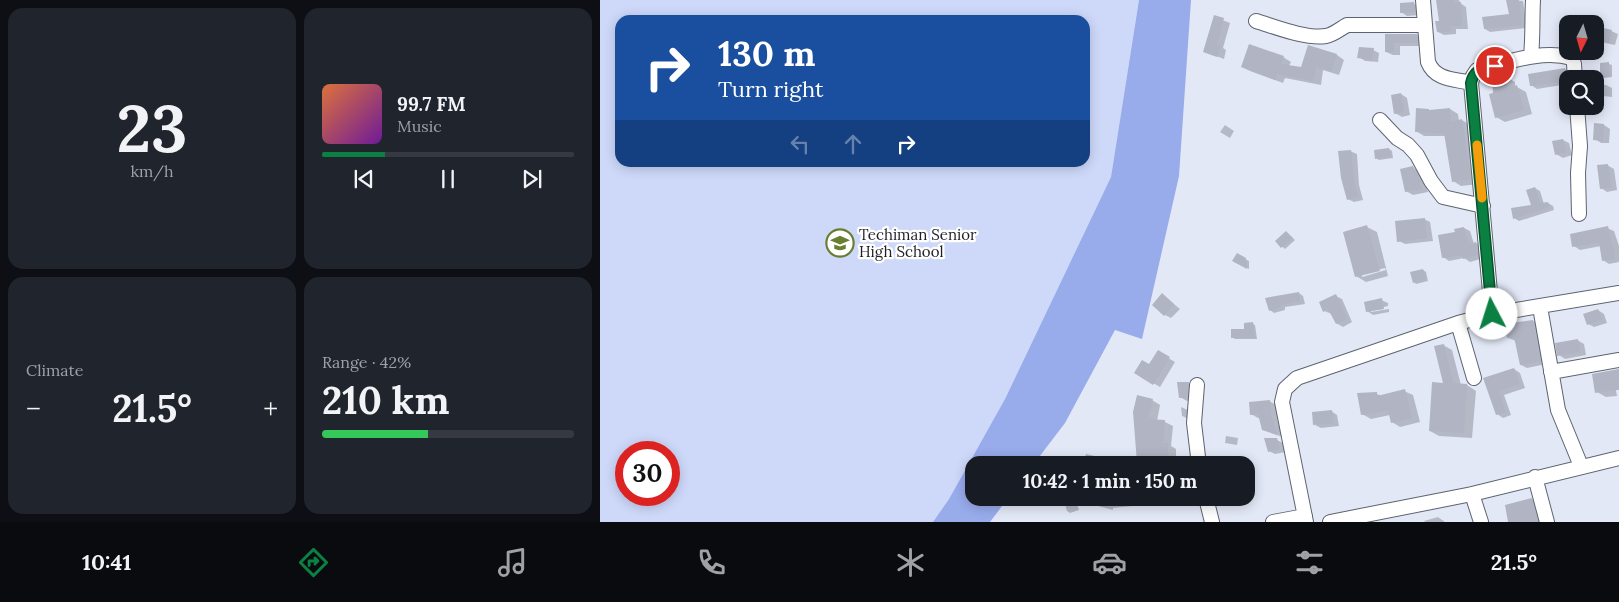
<!DOCTYPE html>
<html lang="en">
<head>
<meta charset="utf-8">
<style>
  body { margin:0; font-family:Lora,serif; background:#20242c; color:#f1f3f6; height:100vh; display:flex; flex-direction:column; font-size:19px; white-space:nowrap }
  * { box-sizing:border-box; margin:0 }
  p { font-size:16px; color:#9ea1a6 }
  .icon { flex:none; width:28px; height:28px; fill:none; stroke:currentColor; stroke-width:2; stroke-linecap:round; stroke-linejoin:round }
  .map { position:relative; flex:1; overflow:hidden }
  .sheet { display:flex; flex-direction:column; gap:8px; padding:8px; background:#0d0f14; width:600px }
  .sheet>* { flex:none }
  .hud { position:absolute; left:15px; top:15px; width:475px; height:152px; border-radius:15px; box-shadow:0 2px 12px #0003; background:#1a4fa0; color:#fff; overflow:hidden }
  .needle { width:32px; rotate:185deg }
  .buttons { position:absolute; left:959px; top:15px; display:grid; gap:10px }
  .buttons a { display:grid; place-items:center; width:45px; height:45px; border-radius:10px; background:#171b24; box-shadow:0 2px 12px #0003; font-size:25px }
  .speed { position:absolute; left:15px; top:441px; display:flex; gap:10px; font-size:25px; font-weight:700; text-align:center }
  .speed>* { display:grid; place-content:center; width:65px; height:65px; border-radius:50%; background:#171b24; box-shadow:0 2px 12px #0003; line-height:1 }
  .speed .limit { border:8px solid #d22; background:#fff; color:#111 }
  .pin { position:absolute; display:grid; place-items:center; width:42px; height:42px; color:#fff; margin:-21px; border:2px solid #fff; border-radius:50%; box-shadow:0 1px 5px #0007 }
  .me { position:absolute; width:55px; margin:-28px; rotate:355deg; stroke-linejoin:round; filter:drop-shadow(0 0 4px #0008) }
  .turn { display:flex; align-items:center; gap:18px; height:105px; padding:0 20px; font-size:22px }
  .turn .icon { width:65px; height:65px; stroke-width:2.5 }
  .turn b { display:block; font-size:35px; line-height:42px }
  .lanes { display:flex; align-items:center; height:48px; padding:0 20px; background:#0003; justify-content:center; gap:25px; direction:ltr }
  .lanes .off { opacity:.35 }
  .big { font-size:38px; font-weight:800; line-height:1.1 }
  .sheet .card { flex:1; display:flex; flex-direction:column; justify-content:center; gap:8px; min-width:0; padding:0 18px; border-radius:15px; background:#20242c }
  .sheet .dial { align-items:center; gap:0 }
  .dial b { font-size:65px; line-height:1 }
  .song { display:flex; align-items:center; gap:15px }
  .cover { width:60px; height:60px; border-radius:8px; background:linear-gradient(135deg,hsl(20 70% 55%),hsl(280 70% 35%)) }
  .played { height:5px; border-radius:2px; background:linear-gradient(90deg,#0b8043 25%,#363941 25%) }
  .keys { display:flex; justify-content:space-around; direction:ltr }
  .heat { display:flex; justify-content:space-between; align-items:center; font-size:28px; direction:ltr }
  .charge { height:8px; border-radius:4px; background:linear-gradient(90deg,#34c759 42%,#363941 0) }
  .sheet .tiles { flex:1; display:grid; gap:8px; grid-template-columns:repeat(2,1fr) }
  .trip { position:absolute; left:365px; top:456px; width:290px; height:50px; border-radius:15px; background:#171b24; box-shadow:0 2px 12px #0003; font-weight:800; line-height:50px; text-align:center }
  .dock { display:flex; height:80px; justify-content:space-around; align-items:center; background:#090b0e; color:#9ea1a6 }
  .dock .icon { width:35px; height:35px }
  .dock .selected { color:#0b8043 }
  .dock b { font-size:22px; color:#f1f3f6 }
  main { display:flex; flex:1; min-height:0 }
  .map>svg:first-child { display:block }
</style>
</head>
<body>
<main>
<section class="sheet">
<div class="tiles">
<div class="card dial"><b>23</b><p>km/h</p></div>
<div class="card">
<div class="song"><i class="cover"></i><div><b>99.7 FM</b><p>Music</p></div></div>
<div class="played"></div>
<div class="keys"><svg class="icon" aria-label="previous" viewBox="0 0 24 24"><path d="M18 5L8 12l10 7zM5 5v14"/></svg><svg class="icon" aria-label="pause" viewBox="0 0 24 24"><path d="M8 5v14M16 5v14"/></svg><svg class="icon" aria-label="next" viewBox="0 0 24 24"><path d="M6 5l10 7-10 7zM19 5v14"/></svg></div>
</div>
<div class="card"><p>Climate</p>
<div class="heat"><a>−</a><b class="big">21.5°</b><a>+</a></div>
</div>
<div class="card"><p>Range · 42%</p><b class="big">210 km</b><div class="charge"></div></div>
</div>
</section>
<div class="map">
<svg width="1019" height="522" viewBox="0 0 1019 522">
  <rect width="100%" height="100%" fill="#e3e8f7"/>
  <path fill="#ced9fa" fill-rule="evenodd" d="M0 0H539L511 177 405 399 349 499 333 522H0ZM20 20H485V162H20ZM26 452H69V495H26Z"/>
  <path fill="#98abeb" d="M539 0H591L579 176 542 339 515 330 465 423 433 465H374V498H408L390 522H333L349 499 405 399 511 177Z"/>
  <path fill="#0003" fill-rule="evenodd" d="M837 0H859L860 3 866 7 868 29H856V34L844 35 838 32 840 22Z
    M908 0 923 1 927 28 890 32 885 29 911 15Z
    M814 4 820 7 821 15 807 16 801 12Z
    M615 17 630 23 623 48 626 50 624 59 605 52Z
    M995 28 1011 31 1018 34 1015 45 995 41Z
    M787 35H817L823 39V46H800V55H793L786 52Z
    M709 47 737 55 744 60 739 75 723 70 721 85 685 78 683 83 650 71 642 67 683 57 691 62 689 66 701 69Z
    M773 50 779 53 778 62 765 61 759 57Z
    M1009 64 1012 65V77L1004 78 1001 76Z
    M965 69 971 73 972 79H968V84L937 89 931 85 929 75Z
    M893 77H906L915 82V87H917L926 92 932 114 905 122 896 117Z
    M995 84 1006 85 1012 88V97L995 95Z
    M801 94 807 98 810 115 802 117 795 113Z
    M850 109 858 114 859 121 862 120 870 125 878 184 861 186 853 181 846 136H824L816 131 817 110 832 111Z
    M625 125 634 131 630 138 620 132Z
    M996 125H1004L1010 129 1009 143H1001L995 139Z
    M963 140 969 143 972 155 963 158 956 154Z
    M789 149 792 151 793 158 779 160 776 158Z
    M750 151 757 154 759 185 763 200 754 202 748 199Z
    M1007 165 1014 169 1017 190 1007 192 1001 188Z
    M813 168 819 171 826 184 828 192 813 195 806 191Z
    M935 188 940 191 944 204 948 203 953 206 954 210 919 221 914 218 932 206Z
    M824 219 830 222 833 241 805 244 799 241Z
    M767 227 777 232 788 276 766 282 756 276ZM785 268 786 270 762 277V274Z
    M864 228 870 231 874 244 876 243 882 247 884 258 870 262 864 258 849 261 843 257 857 233Z
    M1007 228 1014 231 1019 246V262L1009 264 1003 260 1001 246 980 250 974 246Z
    M686 232 695 240 685 249 676 241Z
    M637 255 649 261V269L634 261Z
    M823 270 826 272 828 281 816 284 814 282Z
    M699 293 703 296 705 304 685 307V310L674 313 670 310Z
    M563 295 580 309 571 318 565 315Z
    M736 296 742 299 752 322 743 327 736 323 732 314 724 311Z
    M781 300 788 303V306L771 310V312L789 309V312L773 315 767 311Z
    M998 310 1004 314 1007 323 994 327 988 324Z
    M933 321 939 324 946 364 927 368 921 365 916 341 908 338Z
    M653 324 655 325 657 339H635L632 337 646 330Z
    M977 340 984 344 986 355 965 359 959 355Z
    M843 345 852 350 861 385H867L876 391 872 438 839 436 830 431 845 384Z
    M558 352 575 362 560 387 536 373 550 366Z
    M914 369 920 373 925 388 904 395 911 415 903 418 897 414 885 379Z
    M1019 370V390H1016L1017 396 1006 397 997 392Z
    M589 383 595 387 593 401H587L580 397Z
    M804 391 813 395 820 422 800 427 792 422 790 415 771 419 762 414 777 394 781 396Z
    M552 400 560 405 557 421 565 422 573 426 571 446 576 449V462L589 461 597 465H543L539 462 535 412Z
    M669 401 676 405 677 418 682 437 664 430 660 418H658L651 414Z
    M581 407 592 412 589 419 582 416Z
    M731 411 737 415 739 426 721 428 715 425Z
    M626 436 638 438 637 445 625 443Z
    M677 440 683 443 686 452 675 454 669 451Z
    M498 458 504 462 503 465H485Z
    M463 498H475L479 510 470 513 467 511Z
    M485 498H551L552 504 513 508V510L490 504 484 500Z
    M931 499 938 503 943 522H910Z
    M838 517 845 522H825L824 521Z"/>
  <path fill="#b0b4c3" d="M836 0H854L855 3 861 2 862 26H850L851 31 837 32 835 21H839Z
    M906 0H919L922 25 884 29 882 17 909 14Z
    M814 2 815 12 800 13V3Z
    M614 15 624 18 617 45 621 46 617 57 603 52Z
    M995 26 1012 30 1009 42 995 39Z
    M785 34H817V43H794V52H785Z
    M649 44 684 56 681 64 701 67 708 45 737 54 731 72 716 67 713 81 677 74 675 80 641 67Z
    M759 47 774 48 772 60 757 58Z
    M1009 62 1010 77H1000V63Z
    M965 68 967 81 930 86 928 74Z
    M906 75 907 88 917 85 924 110 895 118 889 94 893 93 892 76Z
    M801 93 804 112 794 114 791 95Z
    M816 108 829 109V110L850 108 851 122 862 119 871 179 852 182 844 133 815 132Z
    M994 123 1004 124 1003 141 993 140Z
    M963 139 966 152 955 155 952 141Z
    M789 148 791 157 775 159 774 150Z
    M751 150 754 181 758 197 747 200 741 178 738 151Z
    M1008 164 1011 187 1000 189 997 165Z
    M813 166 820 179 822 189 805 192 800 169Z
    M935 187 940 203 948 202 949 207 913 219 911 208 931 205 926 190Z
    M825 218 827 238 797 242 795 221Z
    M767 225 780 271 755 277 743 232Z
    M1008 226 1012 245H1013L1015 259 1002 261 999 242 972 247 970 234Z
    M864 227 869 244 876 242 878 255 863 259 862 255 842 258 838 235 855 232 854 229Z
    M686 231 693 238 681 248 675 241Z
    M637 253 646 258 647 269 632 261Z
    M823 269 826 279 813 283 810 272Z
    M699 292 700 301 681 305V307L669 311 665 298Z
    M562 293 574 304 564 316 552 305Z
    M736 294 747 319 736 324 728 309 723 312 719 302Z
    M782 298 784 309 766 312 764 302Z
    M998 309 1002 319 987 325 983 314Z
    M933 320 941 361 920 365 914 337 907 338 904 324Z
    M653 322 655 338H631V329H644V323Z
    M978 339 980 352 957 356 955 343Z
    M844 344 853 383 867 384 864 433 829 431 832 382 843 383 834 346Z
    M558 350 570 357 553 385 534 373 542 360 549 364Z
    M914 368 920 384 899 391 906 412 896 415 883 378Z
    M1019 369V389L995 393 992 374Z
    M577 382H589L587 398H579Z
    M805 389 812 418 791 423 788 410 761 415 757 393 777 392V396Z
    M537 395 553 399 548 419 565 420 563 443H568V465H558L557 462 537 463 533 412Z
    M670 400 671 413 677 435 662 430 658 414 650 415 649 402Z
    M732 410 733 423 713 425 712 412Z
    M664 438H677L680 449 668 452Z
    M486 454 499 457 497 465H483Z
    M482 498H510L507 507 481 501Z
    M932 498 938 522H908L905 505Z"/>
  <g fill="none" stroke-linecap="round" stroke-linejoin="round">
    <g stroke="#5e6370" stroke-width="16">
      <path id="street" d="M823 0 828 62C835 80 854 79 871 83
        M656 21C676 27 705 39 726 36 733 35 740 29 747 25H825
        M931 56C933 37 932 19 933 0
        M977 106 980 146 978 173 979 214
        M780 120 797 138 808 145 817 155 831 181 843 197 883 206
        M940 307 958 410 981 466
        M892 314 871 83 873 76 877 70C907 63 941 49 972 58L974 64 975 79
        M858 323 874 378
        M951 372 1019 360
        M597 385 594 423 599 465
        M935 477 947 522
        M872 494 881 522
        M606 498 612 522
        M673 522 705 516
        M706 522 682 402 685 389 697 378 858 323 892 314 1019 293
        M730 522 872 494 1019 458"/>
    </g>
    <use href="#street" stroke="#fff" stroke-width="14"/>
  </g>
  <g fill="none" stroke-linecap="round" stroke-linejoin="round">
    <g stroke="#07532c" stroke-width="12">
      <path id="route" d="M892 314 871 83C874 69 883 69 895 66"/>
    </g>
    <use href="#route" stroke="#0b8043" stroke-width="9"/>
    <path stroke="#f59e0b" stroke-width="9" d="M877 145 882 198"/>
  </g>
  <defs>
    <g id="school-ring" transform="scale(1.4375)"><circle r="9.5" fill="#fff" stroke="#687e30" stroke-width="1.5"/><path d="M0-5L7-2L0 1L-7-2ZM-4 1L0 2.5L4 1V4Q0 6-4 4Z" fill="#687e30"/></g>
  </defs>
  <g fill-rule="evenodd">
    <use href="#school-ring" x="240" y="243"/>
  </g>
  <g text-anchor="middle" dominant-baseline="central" stroke-width="4.5" stroke-linejoin="round" paint-order="stroke">
    <g font-size="15" fill="#1e1f25" stroke="#fff" text-anchor="start">
      <text x="259" y="234">Techiman Senior<tspan x="259" dy="17">High School</tspan></text>
    </g>
  </g>
</svg>
<div class="buttons">
<a><svg class="needle" viewBox="-14 -14 28 28"><path d="M0-13l5 13h-10z" fill="#e53935"/><path d="M0 13l5-13h-10z" fill="#9ea1a6"/></svg></a>
<a><svg class="icon" aria-label="search" viewBox="0 0 24 24"><circle cx="10" cy="10" r="6"/><path d="M15 15l6 6"/></svg></a>
</div>
<div class="speed"><div class="limit">30</div></div>
<div class="pin" style="left:895px;top:66px;background:#d93025"><svg class="icon" aria-label="arrive" viewBox="0 0 24 24"><path d="M6 21V4h12l-3 4 3 4H6"/></svg></div>
<svg class="me" style="left:892px;top:314px" viewBox="-20 -20 40 40"><circle r="19" fill="#fff"/><path d="M0-13L10 11 0 6-10 11z" fill="#0b8043"/></svg>
<div class="trip">10:42 · 1 min · 150 m</div>
<div class="hud">
<div class="turn"><svg class="icon" aria-label="right" viewBox="0 0 24 24"><path d="M7 20v-9h11M14 6l5 5-5 5"/></svg><div><b>130 m</b>Turn right</div></div>
<div class="lanes"><svg class="icon off" aria-label="left" viewBox="0 0 24 24"><path d="M17 20v-9H6M10 6l-5 5 5 5"/></svg><svg class="icon off" aria-label="ahead" viewBox="0 0 24 24"><path d="M12 20V5M6 11l6-6 6 6"/></svg><svg class="icon" aria-label="right" viewBox="0 0 24 24"><path d="M7 20v-9h11M14 6l5 5-5 5"/></svg></div>
</div>
</div>
</main>
<nav class="dock">
<b>10:41</b>
<svg class="icon selected" aria-label="directions" viewBox="0 0 24 24"><path d="M12 3l9 9-9 9-9-9zM9 14v-3h6M13 9l2 2-2 2"/></svg>
<svg class="icon" aria-label="music" viewBox="0 0 24 24"><path d="M9 18V5l10-2v13"/><circle cx="6" cy="18" r="3"/><circle cx="16" cy="16" r="3"/></svg>
<svg class="icon" aria-label="phone" viewBox="0 0 24 24"><path d="M5 4h4l2 5-3 2q2 4 5 5l2-3 5 2v4C11 20 4 13 5 4z"/></svg>
<svg class="icon" aria-label="climate" viewBox="0 0 24 24"><path d="M12 3v18M4 7l16 10M4 17L20 7"/></svg>
<svg class="icon" aria-label="car" viewBox="0 0 24 24"><path d="M5 17H2v-5l4-1 3-4h7l3 4 3 1v5h-3M9 17h6M6 11h13"/><circle cx="7" cy="17" r="2"/><circle cx="17" cy="17" r="2"/></svg>
<svg class="icon" aria-label="filters" viewBox="0 0 24 24"><path d="M4 7h16M4 17h16"/><circle cx="9" cy="7" r="2"/><circle cx="15" cy="17" r="2"/></svg>
<b>21.5°</b>
</nav>
</body>
</html>
